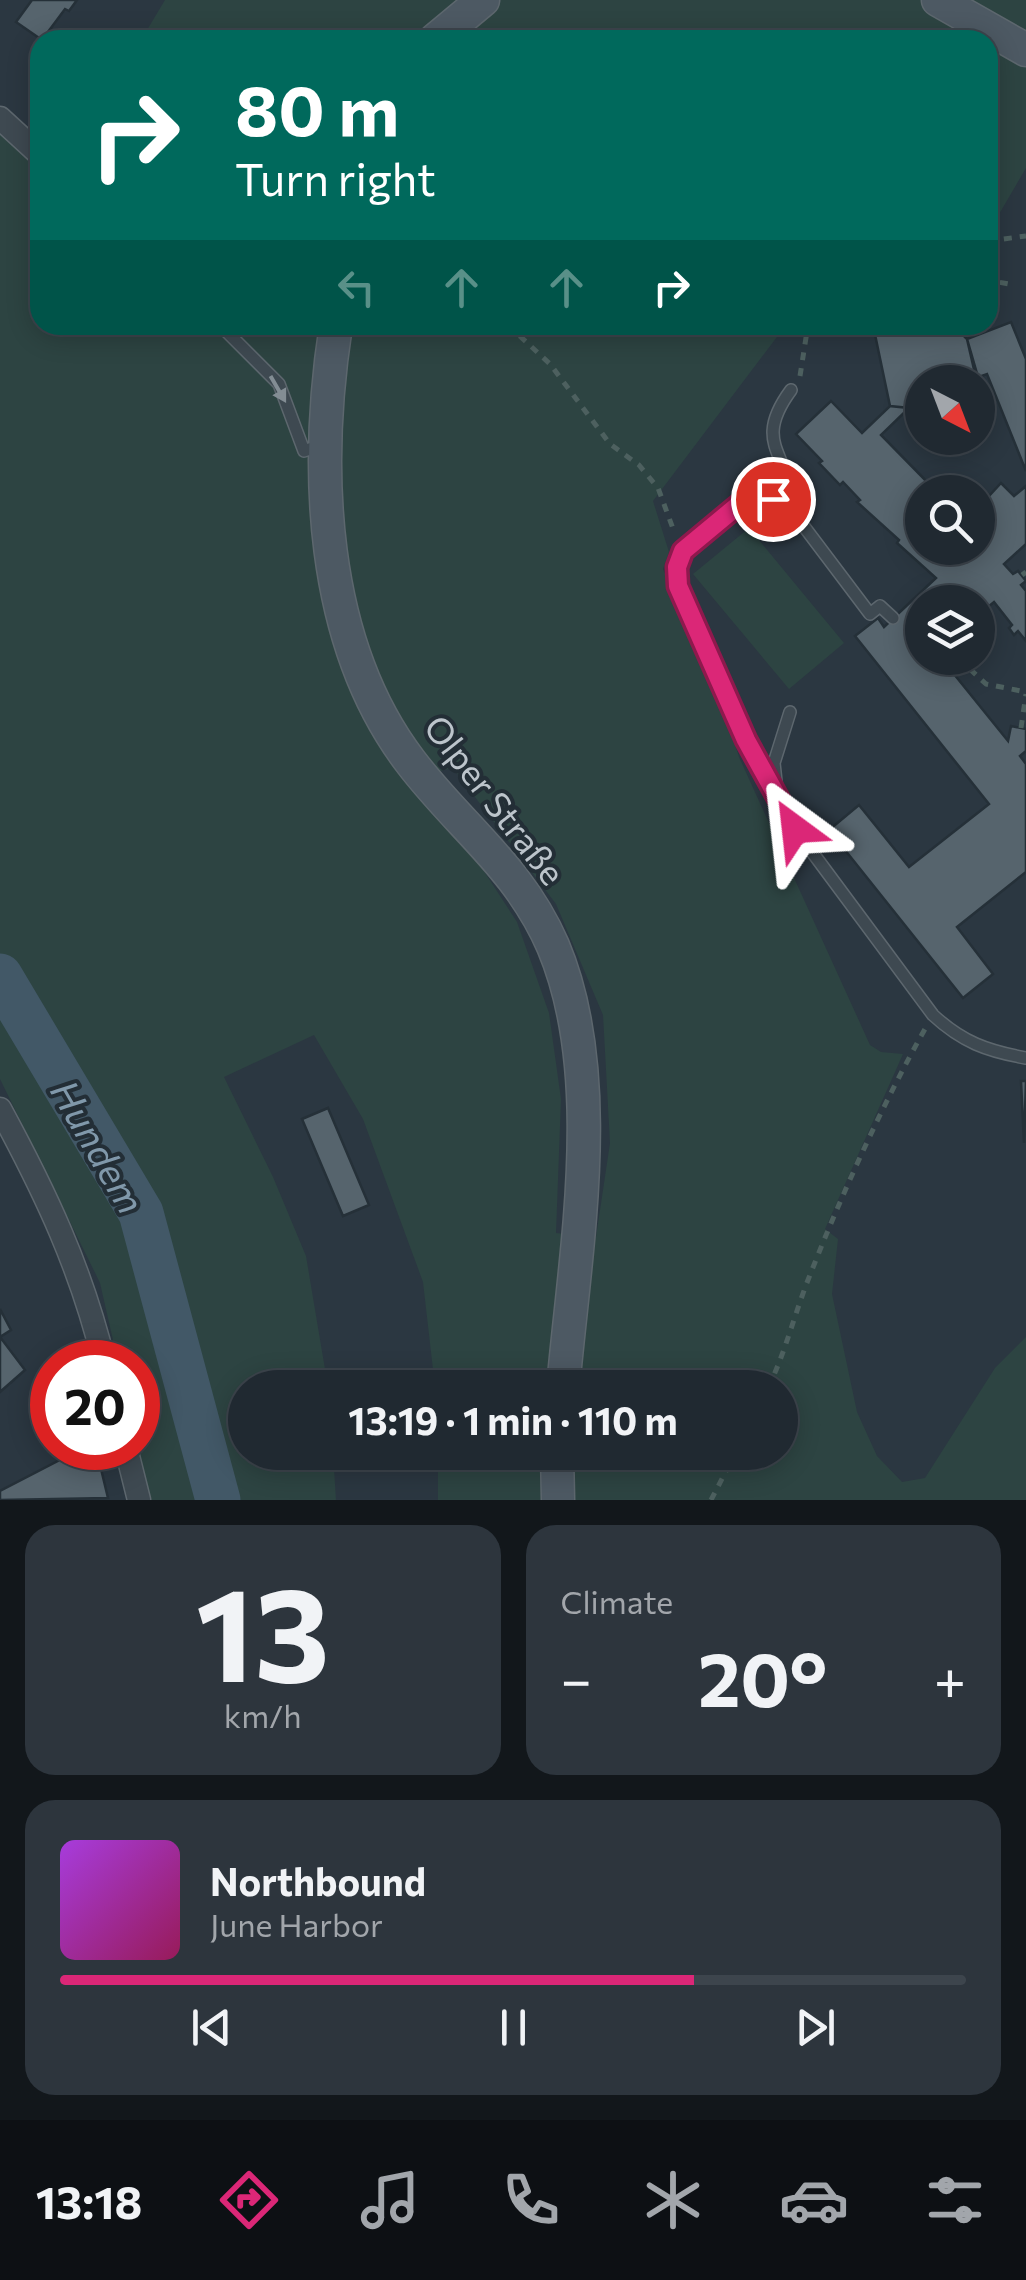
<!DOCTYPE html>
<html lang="en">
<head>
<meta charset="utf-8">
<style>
  body { margin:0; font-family:Commissioner,sans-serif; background:#2d353d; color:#f1f3f6; height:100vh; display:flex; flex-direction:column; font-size:38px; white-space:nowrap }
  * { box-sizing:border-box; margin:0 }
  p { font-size:32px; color:#a2a6ab }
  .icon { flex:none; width:55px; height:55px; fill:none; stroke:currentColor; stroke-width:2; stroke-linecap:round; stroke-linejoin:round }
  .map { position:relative; height:1500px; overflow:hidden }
  .sheet { display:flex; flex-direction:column; gap:25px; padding:25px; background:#12171b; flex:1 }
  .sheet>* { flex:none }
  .banner { position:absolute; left:30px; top:30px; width:968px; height:305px; border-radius:30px; box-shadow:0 5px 25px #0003,0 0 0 2px #3d454d; background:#00695c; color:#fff; overflow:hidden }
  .needle { width:65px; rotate:138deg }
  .tools { position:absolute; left:905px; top:365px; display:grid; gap:20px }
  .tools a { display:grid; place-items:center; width:90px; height:90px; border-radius:50%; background:#202931; box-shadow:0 5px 25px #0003,0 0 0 2px #3d454d; font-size:50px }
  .speed { position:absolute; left:30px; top:1340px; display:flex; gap:20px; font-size:50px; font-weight:700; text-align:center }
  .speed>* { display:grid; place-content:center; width:130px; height:130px; border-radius:50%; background:#202931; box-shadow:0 5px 25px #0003,0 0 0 2px #3d454d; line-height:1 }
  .speed .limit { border:15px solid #d22; background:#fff; color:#111 }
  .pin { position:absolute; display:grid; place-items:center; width:85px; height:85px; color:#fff; margin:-42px; border:5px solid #fff; border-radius:50%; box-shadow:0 2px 10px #0007 }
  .me { position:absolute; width:110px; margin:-55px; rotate:330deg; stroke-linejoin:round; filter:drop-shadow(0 0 8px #0008) }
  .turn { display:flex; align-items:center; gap:35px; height:210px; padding:0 40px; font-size:45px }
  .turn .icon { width:130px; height:130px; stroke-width:2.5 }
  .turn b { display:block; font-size:70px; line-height:85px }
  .lanes { display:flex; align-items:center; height:95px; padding:0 40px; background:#0003; justify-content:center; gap:50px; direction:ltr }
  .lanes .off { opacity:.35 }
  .big { font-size:75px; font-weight:700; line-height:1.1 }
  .sheet .widget { flex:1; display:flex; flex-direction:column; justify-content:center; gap:15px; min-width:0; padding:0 35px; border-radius:30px; background:#2d353d }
  .sheet .dial { align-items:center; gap:0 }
  .dial b { font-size:130px; line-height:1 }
  .song { display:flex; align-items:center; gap:30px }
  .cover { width:120px; height:120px; border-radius:15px; background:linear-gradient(135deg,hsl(280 70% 55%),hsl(330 70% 35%)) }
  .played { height:10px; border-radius:5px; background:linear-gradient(90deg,#db2777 70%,#3d454d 70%) }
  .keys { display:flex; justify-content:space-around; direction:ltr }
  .heat { display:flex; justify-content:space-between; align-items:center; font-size:55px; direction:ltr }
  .sheet .tiles { flex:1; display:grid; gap:25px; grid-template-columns:1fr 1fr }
  .widget:last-child { grid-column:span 2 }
  .trip { position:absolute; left:228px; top:1370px; width:570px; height:100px; border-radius:50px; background:#202931; box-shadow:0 5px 25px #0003,0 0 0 2px #3d454d; font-weight:700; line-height:100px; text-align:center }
  .menu { display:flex; height:160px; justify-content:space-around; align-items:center; background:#0d1014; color:#a2a6ab }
  .menu .icon { width:70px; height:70px }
  .menu .active { color:#db2777 }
  .menu b { font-size:45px; color:#f1f3f6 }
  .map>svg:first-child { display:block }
</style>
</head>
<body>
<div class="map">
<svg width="1026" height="1500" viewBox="0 0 1026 1500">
  <rect width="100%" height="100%" fill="#2b3741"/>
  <path fill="#2d4442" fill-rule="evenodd" d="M165 0H1026V168L995 221 988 223V40H141Z
    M0 125 40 160V325H214L264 373 223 325H786L653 501 669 552 663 569 720 696 739 757 870 1045 881 1052 903 1054 825 1229 838 1239 832 1294 857 1412 877 1456 902 1482 925 1478 995 1368 1026 1337V1500H438V1453L780 1452V1388L435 1387 423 1282 363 1119 314 1035 224 1077 273 1177 306 1256 328 1387 245 1388V1452L333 1453 336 1500H149L138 1447V1362H118L100 1283 0 1079ZM453 768 556 904 603 1015 610 1143 596 1237 556 1233 561 1099 549 1013 517 922 467 845 408 778Z
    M749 528 844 643 789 689 693 574Z"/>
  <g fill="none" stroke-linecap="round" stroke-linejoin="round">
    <path stroke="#425867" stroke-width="45" d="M0 976 141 1213 218 1500"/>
  </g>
  <path fill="#56646d" stroke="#253038" stroke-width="2.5" d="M32 0H77L69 11 65 9 42 40 16 22Z
    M1011 322 1026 359V471L987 374 976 378 967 339Z
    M873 325H953L967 339 980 384 976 381 922 382V409L912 414V420L909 408 890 406Z
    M831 401 862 433 890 406 909 408 881 435 937 492H922V548H978V508L1001 483 1014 496 1026 486V544L1004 564 1013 574 1018 571 1026 581 1021 585 1026 591V641L1018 631 1014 635 1009 628 1012 625 994 602 983 611 989 617 980 625 978 602H922V658H941L1008 741 1011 726 1026 729V751L1020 756 1026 764V872L957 927 993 974 963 998 829 830 859 805 909 867 989 804 855 636 878 618 884 627 936 578 897 543 899 540 857 502 860 500 843 482 840 485 819 463 822 461 796 434Z
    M1021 1081H1026L1024 1143Z
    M328 1108 369 1205 343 1216 302 1119Z
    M0 1309 11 1330 0 1337Z
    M0 1337 25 1370 0 1392Z
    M83 1448H96L108 1498 0 1500V1491Z"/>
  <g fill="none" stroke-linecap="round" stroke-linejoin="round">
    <g stroke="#5d676e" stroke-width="14">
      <path id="service" d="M220 325 279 384 304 451 324 444
        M787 504C795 454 749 447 791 390
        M893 618 880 606 870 614 787 504C778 501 766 495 756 497 739 500 689 539 681 555 676 565 677 575 678 586L746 740 778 799 795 829 933 1015C962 1042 987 1051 1026 1058
        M777 790 774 763 790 712"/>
    </g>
    <g stroke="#5d676e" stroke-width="25">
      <path id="minor" d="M0 118 37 152
        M0 1109C46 1194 81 1268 104 1362
        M126 1448 139 1500"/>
    </g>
    <g stroke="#5d676e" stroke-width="35">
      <path id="secondary" d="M938 0 1026 50
        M435 40 483 0
        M336 325C314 467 319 641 410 761 459 826 519 867 553 946 608 1076 575 1250 563 1388
        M557 1452 558 1500"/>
    </g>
    <path stroke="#4d605f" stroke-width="5" stroke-dasharray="8 8" stroke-linecap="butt" d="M988 241 1026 236
      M988 272 998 282 1014 285
      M988 297 998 282
      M508 325 550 364 610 444 639 465 658 488 675 534
      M800 376 808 325
      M1022 575 1026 572
      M942 658 959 659 986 684 1026 692
      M1021 728 1026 694
      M768 1388C785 1353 794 1316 808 1280 840 1198 882 1105 925 1029
      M711 1500 736 1452"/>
    <use href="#service" stroke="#3e4951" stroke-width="11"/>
    <use href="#minor" stroke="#3e4951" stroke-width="22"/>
    <use href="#secondary" stroke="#4d5963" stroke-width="32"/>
  </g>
  <defs><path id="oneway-solid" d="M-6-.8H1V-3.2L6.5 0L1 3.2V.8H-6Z" transform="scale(2.5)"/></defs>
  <use fill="#838d94" href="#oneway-solid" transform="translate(278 389) rotate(60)"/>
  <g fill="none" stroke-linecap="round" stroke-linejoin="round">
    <g stroke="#8e194d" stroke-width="25">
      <path id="route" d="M773 499 759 496 742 502 683 551 677 567 678 586 746 740 795 829"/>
    </g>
    <use href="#route" stroke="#db2777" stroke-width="18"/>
  </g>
  <g text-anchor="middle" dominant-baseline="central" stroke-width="8" stroke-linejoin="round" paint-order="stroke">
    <g font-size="35" fill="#bcc4cb" stroke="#232e36">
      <text transform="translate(496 799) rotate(52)">Olper Straße</text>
    </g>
    <g font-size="38" font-style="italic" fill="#8098aa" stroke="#232e36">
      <text transform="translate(99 1146) rotate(60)">Hundem</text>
    </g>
  </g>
</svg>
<div class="tools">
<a><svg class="needle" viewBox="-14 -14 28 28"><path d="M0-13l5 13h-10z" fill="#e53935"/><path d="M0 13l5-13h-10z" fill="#a2a6ab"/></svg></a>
<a><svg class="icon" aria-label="search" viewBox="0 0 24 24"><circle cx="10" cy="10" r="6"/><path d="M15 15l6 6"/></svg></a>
<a><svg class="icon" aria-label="layers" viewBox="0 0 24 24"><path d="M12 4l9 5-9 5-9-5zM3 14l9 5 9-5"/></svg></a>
</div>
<div class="speed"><div class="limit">20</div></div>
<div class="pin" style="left:773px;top:499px;background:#d93025"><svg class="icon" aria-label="arrive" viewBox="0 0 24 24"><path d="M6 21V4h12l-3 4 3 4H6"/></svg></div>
<svg class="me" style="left:795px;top:829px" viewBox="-20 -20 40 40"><path d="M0-17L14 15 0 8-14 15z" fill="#db2777" stroke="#fff" stroke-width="4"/></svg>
<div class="trip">13:19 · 1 min · 110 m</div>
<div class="banner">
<div class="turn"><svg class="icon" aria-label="right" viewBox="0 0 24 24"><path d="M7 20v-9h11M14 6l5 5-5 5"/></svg><div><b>80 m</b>Turn right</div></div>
<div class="lanes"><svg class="icon off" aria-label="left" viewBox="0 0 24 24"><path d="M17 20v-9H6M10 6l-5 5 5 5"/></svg><svg class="icon off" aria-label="ahead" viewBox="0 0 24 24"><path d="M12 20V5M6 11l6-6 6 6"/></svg><svg class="icon off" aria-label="ahead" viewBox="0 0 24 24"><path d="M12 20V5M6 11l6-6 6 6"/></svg><svg class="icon" aria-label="right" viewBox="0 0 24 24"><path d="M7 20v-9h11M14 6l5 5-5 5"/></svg></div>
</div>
</div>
<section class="sheet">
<div class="tiles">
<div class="widget dial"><b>13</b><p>km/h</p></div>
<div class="widget"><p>Climate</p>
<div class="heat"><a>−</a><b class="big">20°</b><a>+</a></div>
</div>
<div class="widget">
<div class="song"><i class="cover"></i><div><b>Northbound</b><p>June Harbor</p></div></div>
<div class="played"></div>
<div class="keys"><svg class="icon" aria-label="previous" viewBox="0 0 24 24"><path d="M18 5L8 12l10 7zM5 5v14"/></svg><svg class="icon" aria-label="pause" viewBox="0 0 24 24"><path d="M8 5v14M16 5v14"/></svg><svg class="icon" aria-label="next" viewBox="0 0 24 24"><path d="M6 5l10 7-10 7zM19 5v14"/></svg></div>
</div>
</div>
</section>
<nav class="menu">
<b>13:18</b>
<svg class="icon active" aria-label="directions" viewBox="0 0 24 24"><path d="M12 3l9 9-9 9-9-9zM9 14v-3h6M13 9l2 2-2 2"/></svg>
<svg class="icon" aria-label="music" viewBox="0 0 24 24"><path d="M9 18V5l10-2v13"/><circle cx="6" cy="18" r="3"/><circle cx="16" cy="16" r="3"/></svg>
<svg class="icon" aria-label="phone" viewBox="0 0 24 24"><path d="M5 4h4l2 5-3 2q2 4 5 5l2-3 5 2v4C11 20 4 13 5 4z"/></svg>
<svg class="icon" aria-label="climate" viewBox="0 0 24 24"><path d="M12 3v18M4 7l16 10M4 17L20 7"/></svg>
<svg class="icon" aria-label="car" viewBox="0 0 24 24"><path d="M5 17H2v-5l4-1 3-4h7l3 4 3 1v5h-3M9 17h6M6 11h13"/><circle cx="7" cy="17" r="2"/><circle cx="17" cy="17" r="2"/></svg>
<svg class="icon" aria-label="filters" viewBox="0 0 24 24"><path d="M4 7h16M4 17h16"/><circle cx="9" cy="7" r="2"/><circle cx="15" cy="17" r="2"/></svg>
</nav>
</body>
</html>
